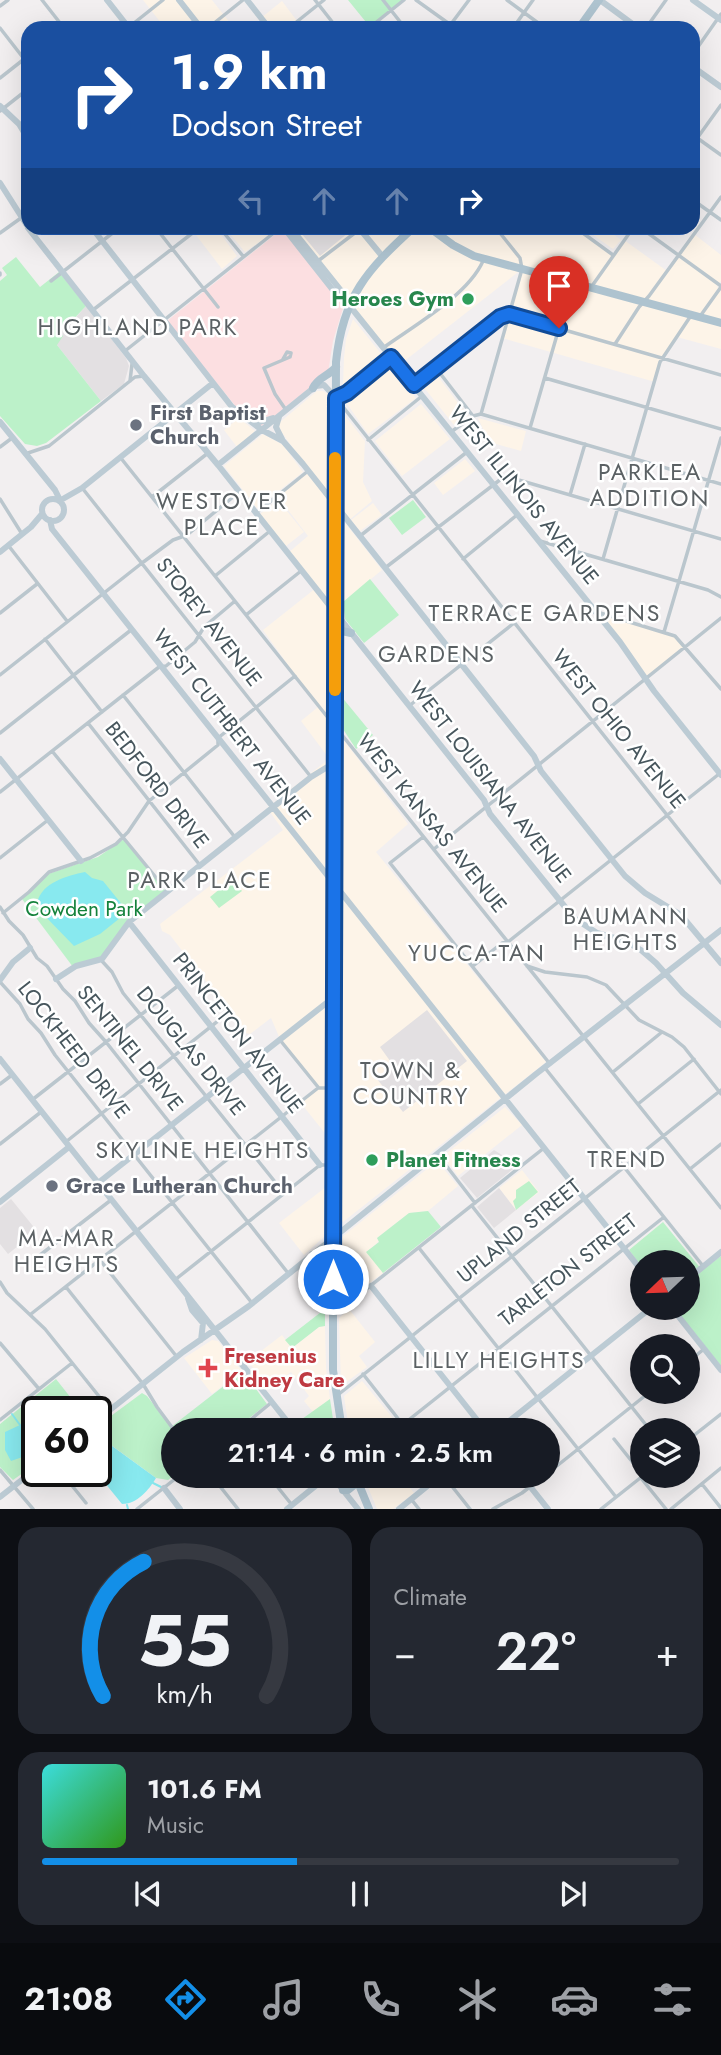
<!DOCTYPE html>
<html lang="en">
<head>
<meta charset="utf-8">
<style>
  body { margin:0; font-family:Jost,sans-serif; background:#242831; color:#f1f3f6; height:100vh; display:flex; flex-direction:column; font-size:26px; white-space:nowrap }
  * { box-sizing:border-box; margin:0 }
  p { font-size:23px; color:#9ea1a6 }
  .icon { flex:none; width:38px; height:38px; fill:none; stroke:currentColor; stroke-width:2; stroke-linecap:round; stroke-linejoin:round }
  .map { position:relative; height:1509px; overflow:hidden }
  .side { display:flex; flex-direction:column; gap:18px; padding:18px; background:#0d0f14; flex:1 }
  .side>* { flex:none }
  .top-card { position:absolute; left:21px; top:21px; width:679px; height:214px; border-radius:21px; box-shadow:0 7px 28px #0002; background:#1a4fa0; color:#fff; overflow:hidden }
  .needle { width:46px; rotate:247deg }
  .buttons { position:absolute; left:630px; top:1250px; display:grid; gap:14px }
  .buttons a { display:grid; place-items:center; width:70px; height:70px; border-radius:50%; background:#171b24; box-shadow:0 7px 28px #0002; font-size:35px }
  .speed { position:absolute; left:21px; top:1396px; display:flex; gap:14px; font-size:35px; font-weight:700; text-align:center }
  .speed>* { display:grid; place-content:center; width:91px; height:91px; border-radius:50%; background:#171b24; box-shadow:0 7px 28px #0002; line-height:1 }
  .speed .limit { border:4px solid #111; border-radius:10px; background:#fff; color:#111 }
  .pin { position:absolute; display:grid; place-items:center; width:60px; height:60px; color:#fff; margin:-72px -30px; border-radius:50% 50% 50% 0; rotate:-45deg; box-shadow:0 0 7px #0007 }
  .pin .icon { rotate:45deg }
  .me { position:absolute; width:77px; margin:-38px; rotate:0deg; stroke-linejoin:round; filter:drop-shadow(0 0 5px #0008) }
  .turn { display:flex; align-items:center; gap:24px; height:147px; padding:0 35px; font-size:32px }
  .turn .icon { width:91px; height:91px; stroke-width:2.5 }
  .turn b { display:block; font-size:49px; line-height:60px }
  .lanes { display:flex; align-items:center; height:66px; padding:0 35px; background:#0003; justify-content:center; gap:35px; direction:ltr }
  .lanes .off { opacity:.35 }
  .big { font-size:52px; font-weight:600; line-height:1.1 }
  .side .tile { flex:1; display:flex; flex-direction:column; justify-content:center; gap:10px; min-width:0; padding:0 24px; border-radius:21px; background:#242831 }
  .side .dial { align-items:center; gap:0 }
  .dial svg { height:182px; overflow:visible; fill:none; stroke:#363941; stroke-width:7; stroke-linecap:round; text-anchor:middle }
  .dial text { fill:#f1f3f6; stroke:none }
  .song { display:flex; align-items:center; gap:21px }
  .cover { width:84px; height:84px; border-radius:10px; background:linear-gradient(135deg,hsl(180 70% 55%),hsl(110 70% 35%)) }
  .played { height:7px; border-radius:4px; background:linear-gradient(90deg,#138fe8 40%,#363941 40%) }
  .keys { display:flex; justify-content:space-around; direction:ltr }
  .heat { display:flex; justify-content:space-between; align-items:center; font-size:38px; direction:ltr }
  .side .tiles { flex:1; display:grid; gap:18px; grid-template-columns:1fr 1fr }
  .tile:last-child { grid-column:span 2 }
  .trip { position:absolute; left:161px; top:1418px; width:399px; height:70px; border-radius:35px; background:#171b24; box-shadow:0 7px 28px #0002; font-weight:600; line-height:70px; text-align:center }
  .dock { display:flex; height:112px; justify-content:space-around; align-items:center; background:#090b0e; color:#9ea1a6 }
  .dock .icon { width:49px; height:49px }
  .dock .on { color:#138fe8 }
  .dock b { font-size:32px; color:#f1f3f6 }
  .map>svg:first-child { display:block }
</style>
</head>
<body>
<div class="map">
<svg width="721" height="1509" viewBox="0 0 721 1509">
  <rect width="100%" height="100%" fill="#f2eff0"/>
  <path fill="#fdf4e8" d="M143 0H212L234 28H165Z
    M282 1 297 21 288 28H269L261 18Z
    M205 228H216L237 256 222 269 196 235Z
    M225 228H280L245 252Z
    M288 228H489L492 230 499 228H576L613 254 624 240 667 271 694 234 721 255V281L717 287 721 290V349L677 337 662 357 655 382 502 338 522 269 398 366Z
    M583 228H605L621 240 613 249Z
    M353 319 383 356 380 363 346 389 343 384 344 358 346 339Z
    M389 365 416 398 368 434 345 401Z
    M436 374 468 416 454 425 422 385Z
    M317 391H323L328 394 365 441 363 482 372 501 348 521 329 515 328 592 332 607V725L408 824 376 852 546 1062 343 1222 339 1218 340 1160 334 1108 332 1142 300 1102 318 1088 280 1039 271 1018 250 1034 246 1033 170 935 162 931 160 924 283 830 267 808 325 762 328 757 301 721 318 707 263 630 316 588 288 553 308 536 278 497 309 470 280 430 279 423Z
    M421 404 450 439 402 476 375 441Z
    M239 418 255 431 237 447 224 430Z
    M478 418 526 431 521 451 489 442Z
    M263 434 283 445 303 472 257 508 224 466Z
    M465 459 475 471 443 495 434 483Z
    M278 500 304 532 286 546 260 514Z
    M373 503 382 515 360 531 351 520Z
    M346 524 382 570 343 602V525Z
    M599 613 676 635 685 647 646 680Z
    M505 1107 522 1125 458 1176 443 1156Z
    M437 1161 458 1186 428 1211 409 1213 377 1238 379 1241 367 1252 383 1273 340 1305V1243L342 1237Z
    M522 1170 539 1192 516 1210 499 1188Z
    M326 1187 325 1236 304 1255 279 1223Z
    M349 1309 375 1342 359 1356 367 1367 341 1386 339 1318Z
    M325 1326 326 1368 330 1399 313 1412 304 1401 309 1396 291 1372 270 1389 248 1361 282 1335 292 1348 319 1327Z
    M212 1340 218 1341 242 1371 212 1394 184 1358Z
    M362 1381 397 1423 392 1430H349L344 1396Z
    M363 1475H400L414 1493 393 1509H377Z"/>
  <path fill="#e3e0e2" d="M297 228H354L320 256Z
    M86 306 126 358 129 366 124 384 101 401 57 345 56 327 60 324 63 326 69 325Z
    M427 1010 467 1061 403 1112 377 1079 393 1065 380 1047Z
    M494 1150 518 1165 477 1198 460 1178Z
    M499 1188 516 1210 494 1228 477 1207Z
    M11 1199 37 1231 8 1254 0 1244V1208Z"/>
  <path fill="#fcdfe1" d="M282 229 344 305 333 341 328 373 262 426 237 408 167 321Z"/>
  <path fill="#bcf1c9" d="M348 0H402L370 27Z
    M16 257 40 287 59 272 86 306 68 325 66 323 63 326 60 324 56 327 63 336 57 345 101 401 46 443 37 446 25 444 0 416V281L7 275 2 268Z
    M413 500 426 517 402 535 389 518Z
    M370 579 399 615 364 643 345 619 343 602Z
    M341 696 373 735 356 749 341 726Z
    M124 839 167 893 127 924 106 955 73 967 22 899 48 874 98 857Z
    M232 879 242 891 219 908 210 897Z
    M529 1181 538 1192 516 1210 513 1201 516 1198V1190Z
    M428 1211 441 1227 383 1273 366 1252 379 1242 377 1238 409 1213Z
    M663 1222 702 1270 721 1256V1366L674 1307H688V1262H642V1267L629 1250Z
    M325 1309V1326L319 1327 292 1348 285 1340Z
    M243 1371 267 1404 234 1430H173L175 1475 168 1480 156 1478 96 1434V1427L142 1393 147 1396 171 1427Z
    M56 1379 82 1412H37V1463L13 1480 0 1467V1424Z
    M330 1399 333 1419 319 1430H300L295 1424Z"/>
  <path fill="#88e9ef" d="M85 872 92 878 103 881 124 907 135 906 100 934 74 946 44 915 37 903C42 882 67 876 85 872Z
    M37 1416V1449L31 1454 11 1461 5 1450V1432L20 1425 27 1418Z
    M97 1435 156 1478C149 1490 137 1504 122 1504L96 1472Z"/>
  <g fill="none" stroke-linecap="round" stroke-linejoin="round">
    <path stroke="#88e9ef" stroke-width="2" d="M12 1414 20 1425
      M153 1483 161 1487
      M127 1505 128 1509"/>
    <path stroke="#bac6cd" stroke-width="3.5" d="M42 0 64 28
      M315 0 337 28
      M383 0 405 28
      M416 0 455 28
      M507 0 545 28
      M0 6 8 0
      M129 27 163 0
      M0 28 28 64
      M208 28 243 0
      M289 28 324 0
      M369 28 404 0
      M448 28 469 0
      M513 28 533 0
      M646 28 666 0
      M693 54 721 14
      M0 78 28 56
      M0 111 28 89
      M693 135 721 155
      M693 144 721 105
      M693 200 721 220
      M156 228 218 307
      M220 228 243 256
      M576 228 613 255
      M641 228 721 286
      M0 233 28 213
      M318 261 360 229
      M0 273V275
      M51 281 119 228
      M592 286 633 228
      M93 310 199 228
      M701 315 721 287
      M615 344 639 307 649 296 721 197
      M383 348C415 325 468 295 483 261
      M125 351 280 228
      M391 357 347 393 336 398 721 883
      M283 359 287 352 291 353 290 357 264 368 275 394 286 410
      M436 368 473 416
      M545 378 721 429
      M130 381 132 364
      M414 385 500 317 509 314 721 375
      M481 414 721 484
      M530 428 559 328
      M451 432 473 416 481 414 522 269 520 258 496 228
      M368 440 422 396
      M0 447 12 438
      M25 454 49 446 135 377 144 376
      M120 457 333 724
      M83 489 311 777
      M570 495 585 444
      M152 497 208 453
      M0 499 22 534
      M256 513 308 471
      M360 536 467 452
      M540 541 708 590 721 597
      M8 545 67 621
      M463 559 517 515
      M603 559 660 362 690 317
      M385 568 505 476 721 539
      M215 576 270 531
      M597 612 675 636 721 689
      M0 613 37 584
      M246 615 301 571
      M664 632 721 438
      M45 639 102 712
      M0 675 142 563 173 540 187 535 239 492
      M123 695 234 836
      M409 706 514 623
      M88 723 199 864
      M338 730 721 1208
      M0 733 131 630
      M52 751 163 886
      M0 792 159 667 166 666 195 642 204 627 235 601
      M423 837 390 863 550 1064
      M434 849 721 618
      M0 858 48 820
      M0 907 9 921 23 935 37 958 47 966 63 989 75 1001 89 1023 106 1042 288 1273
      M3 913 29 892 49 872 90 858 116 844 128 832 149 801 218 745V738L295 676
      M101 960 112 972 123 993 284 1193
      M473 966 502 943 508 942 719 774
      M527 966 545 972 587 977 606 985 639 1020 672 1037 684 1047 721 1094
      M0 982 20 1004 28 1019 41 1033 55 1055 252 1303
      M280 1040 318 1087
      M545 1068 703 1266
      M613 1072 662 1032
      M0 1084 12 1075
      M32 1100 179 985
      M638 1104 694 1059
      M67 1141 228 1013
      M0 1144 41 1112
      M438 1155 475 1203
      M690 1169 721 1144
      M472 1206 650 1430
      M419 1248 616 1497
      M35 1259 111 1200
      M100 1260 177 1357
      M176 1279 320 1165H331
      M0 1282 7 1293 45 1329 110 1410
      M66 1287 143 1384 157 1407 174 1430
      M31 1314 318 1088H332
      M335 1314 544 1148
      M0 1343 39 1389
      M688 1362 704 1349
      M363 1374 407 1430
      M339 1394 721 1090
      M0 1420 72 1363
      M238 1430 272 1402
      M396 1430 664 1217
      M614 1439 642 1474
      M688 1440 721 1414
      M0 1470 33 1509
      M61 1472 86 1503
      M548 1473 651 1391
      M211 1475 238 1509
      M268 1475 292 1505
      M443 1475 470 1509
      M641 1478 666 1509
      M702 1484 721 1508
      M411 1499 419 1509
      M137 1509 180 1475
      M493 1509 522 1493 545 1475
      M601 1509 644 1475
      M671 1509 721 1468"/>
    <path stroke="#bccbd4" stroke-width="6" d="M107 0 129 28
      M179 0 201 28
      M247 0 269 28
      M600 0 638 28
      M693 0 721 20
      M693 67 721 87
      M0 106 19 124 28 139
      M0 183 28 227
      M28 228 144 376 218 465 484 800 490 814 574 918 597 933 625 941 641 950 656 963 683 993 721 1025
      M92 228 232 407 262 430 283 441 303 464 534 756 541 771 625 876 645 893 681 915 721 963
      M284 228 336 294 345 301
      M291 228 343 293 349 305 620 642 654 691 721 775
      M359 228 382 256
      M279 417 276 427 282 439
      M249 419 260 422 273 418
      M0 422 55 490 60 500
      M218 465 316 386 324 385 336 398
      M42 510a11 11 0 1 1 22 0a11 11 0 1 1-22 0Z
      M61 500 82 488 213 383
      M50 520 52 529 642 1271
      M0 552 31 527 42 514
      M0 759 81 861
      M129 922 320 1165
      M56 979 76 966 102 959 129 922 311 777 334 763
      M0 980 13 962 30 948
      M0 1059 294 1430
      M98 1183 334 997
      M0 1202 69 1147
      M688 1279 721 1252
      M371 1286 485 1430
      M188 1298 192 1310 203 1323 201 1340
      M671 1307 721 1370
      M96 1421 183 1352 249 1306 536 1074 721 930
      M498 1430 652 1307
      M521 1475 548 1509
      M331 1478 335 1480 358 1509
      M164 1488 180 1509
      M0 1497 37 1468
      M287 1509 329 1475
      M399 1509 441 1475"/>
    <path stroke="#aec3cf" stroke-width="8" d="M579 28 599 0
      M430 228 453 245 474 256 721 323
      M313 388C318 377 329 376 336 367
      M335 639 342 631 351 633
      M313 1255 324 1254 333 1261
      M342 1430 333 1370V1316L336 362C343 296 367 270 413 228
      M355 1475 369 1509
      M343 1490H348L353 1486 351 1475"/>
  </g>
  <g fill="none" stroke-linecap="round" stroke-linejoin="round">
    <g stroke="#114b97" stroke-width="18">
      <path id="route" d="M333 1279 336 398 347 393 391 357 414 385 500 317 509 314 559 328"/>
    </g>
    <use href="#route" stroke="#1a73e8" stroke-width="12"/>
    <path stroke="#f59e0b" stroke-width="12" d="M335 690V458"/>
  </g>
  <g fill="#2e9e5b" stroke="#fff" stroke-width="2.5">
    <circle cx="468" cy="299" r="7"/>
    <circle cx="372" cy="1160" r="7"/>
  </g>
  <g fill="#6b7280" stroke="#fff" stroke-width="2.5">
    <circle cx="136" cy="425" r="7"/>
    <circle cx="52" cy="1186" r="7"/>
  </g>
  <path fill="#e0444e" stroke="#fff" stroke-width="2.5" d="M204.5 1357.5h7v7h7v7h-7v7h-7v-7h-7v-7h7z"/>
  <g text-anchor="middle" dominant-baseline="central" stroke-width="5" stroke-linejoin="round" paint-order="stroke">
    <g font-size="21" font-weight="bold" fill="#27864d" stroke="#fff" text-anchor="end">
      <text x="454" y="299">Heroes Gym</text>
      <text x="386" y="1160" text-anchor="start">Planet Fitness</text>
    </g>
    <g font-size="21" font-weight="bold" fill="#5b616d" stroke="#fff" text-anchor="start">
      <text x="150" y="413">First Baptist<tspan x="150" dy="24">Church</tspan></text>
      <text x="66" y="1186">Grace Lutheran Church</text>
    </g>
    <g font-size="21" fill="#47565d" stroke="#fff">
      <text transform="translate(524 495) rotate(51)">WEST ILLINOIS AVENUE</text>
      <text transform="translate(209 622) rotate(52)">STOREY AVENUE</text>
      <text transform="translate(232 727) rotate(52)">WEST CUTHBERT AVENUE</text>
      <text transform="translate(619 729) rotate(51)">WEST OHIO AVENUE</text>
      <text transform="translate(490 782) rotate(52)">WEST LOUISIANA AVENUE</text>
      <text transform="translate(157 785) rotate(52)">BEDFORD DRIVE</text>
      <text transform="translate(432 823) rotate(51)">WEST KANSAS AVENUE</text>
      <text transform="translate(238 1033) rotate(52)">PRINCETON AVENUE</text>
      <text transform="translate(130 1048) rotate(51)">SENTINEL DRIVE</text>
      <text transform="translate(74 1050) rotate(52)">LOCKHEED DRIVE</text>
      <text transform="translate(191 1051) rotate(51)">DOUGLAS DRIVE</text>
      <text transform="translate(519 1231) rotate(-39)">UPLAND STREET</text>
      <text transform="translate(568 1270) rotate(-38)">TARLETON STREET</text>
    </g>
    <g font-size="21" fill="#14823b" stroke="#fff">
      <text x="84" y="909">Cowden Park</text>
    </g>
    <g font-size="21" font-weight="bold" fill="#be3a42" stroke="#fff" text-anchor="start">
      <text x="224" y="1356">Fresenius<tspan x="224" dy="24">Kidney Care</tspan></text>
    </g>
    <g font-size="23" letter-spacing="2" fill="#5b6164" stroke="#fff">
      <text x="138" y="327">HIGHLAND PARK</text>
      <text x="650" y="472">PARKLEA<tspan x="650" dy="26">ADDITION</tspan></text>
      <text x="222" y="501">WESTOVER<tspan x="222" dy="26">PLACE</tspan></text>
      <text x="545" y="613">TERRACE GARDENS</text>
      <text x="437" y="654">GARDENS</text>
      <text x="200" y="880">PARK PLACE</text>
      <text x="626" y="916">BAUMANN<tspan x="626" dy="26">HEIGHTS</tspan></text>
      <text x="477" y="953">YUCCA-TAN</text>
      <text x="411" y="1070">TOWN &amp;<tspan x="411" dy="26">COUNTRY</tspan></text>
      <text x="203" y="1150">SKYLINE HEIGHTS</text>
      <text x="627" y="1159">TREND</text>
      <text x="67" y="1238">MA-MAR<tspan x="67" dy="26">HEIGHTS</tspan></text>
      <text x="499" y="1360">LILLY HEIGHTS</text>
    </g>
  </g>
</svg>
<div class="buttons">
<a><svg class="needle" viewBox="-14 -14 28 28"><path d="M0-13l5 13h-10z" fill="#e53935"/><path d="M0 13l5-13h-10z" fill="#9ea1a6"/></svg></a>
<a><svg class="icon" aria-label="search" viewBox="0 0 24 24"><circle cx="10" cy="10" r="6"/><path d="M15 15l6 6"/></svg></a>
<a><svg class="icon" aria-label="layers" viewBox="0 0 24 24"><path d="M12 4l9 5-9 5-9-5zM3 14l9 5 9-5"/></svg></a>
</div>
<div class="speed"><div class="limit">60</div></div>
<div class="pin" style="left:559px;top:328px;background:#d93025"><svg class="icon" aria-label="arrive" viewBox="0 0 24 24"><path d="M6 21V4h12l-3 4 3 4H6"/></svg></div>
<svg class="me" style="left:333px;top:1279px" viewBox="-20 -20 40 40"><circle r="17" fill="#1a73e8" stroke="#fff" stroke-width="3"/><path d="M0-11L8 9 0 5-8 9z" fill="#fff"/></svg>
<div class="trip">21:14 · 6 min · 2.5 km</div>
<div class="top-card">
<div class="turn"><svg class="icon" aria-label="right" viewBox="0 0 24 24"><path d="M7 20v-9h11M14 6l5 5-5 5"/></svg><div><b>1.9 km</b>Dodson Street</div></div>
<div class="lanes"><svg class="icon off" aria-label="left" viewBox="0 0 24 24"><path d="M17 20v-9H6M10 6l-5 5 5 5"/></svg><svg class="icon off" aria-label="ahead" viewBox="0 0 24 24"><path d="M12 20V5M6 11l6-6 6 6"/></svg><svg class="icon off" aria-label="ahead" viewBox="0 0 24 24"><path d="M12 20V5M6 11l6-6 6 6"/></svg><svg class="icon" aria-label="right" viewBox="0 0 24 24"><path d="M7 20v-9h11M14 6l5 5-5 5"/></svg></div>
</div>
</div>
<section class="side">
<div class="tiles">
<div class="tile dial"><svg viewBox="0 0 100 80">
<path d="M14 69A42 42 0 1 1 86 69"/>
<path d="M14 69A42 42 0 0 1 32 10" stroke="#138fe8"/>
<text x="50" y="56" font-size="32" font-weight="700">55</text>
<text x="50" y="72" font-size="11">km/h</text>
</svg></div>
<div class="tile"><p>Climate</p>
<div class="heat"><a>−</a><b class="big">22°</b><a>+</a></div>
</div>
<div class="tile">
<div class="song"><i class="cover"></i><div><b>101.6 FM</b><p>Music</p></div></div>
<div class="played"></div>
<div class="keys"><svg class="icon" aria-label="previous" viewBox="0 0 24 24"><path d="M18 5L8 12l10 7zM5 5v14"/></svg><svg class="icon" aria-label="pause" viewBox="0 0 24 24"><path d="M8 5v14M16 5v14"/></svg><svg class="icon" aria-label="next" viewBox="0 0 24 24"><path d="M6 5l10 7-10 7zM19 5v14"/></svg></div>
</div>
</div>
</section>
<nav class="dock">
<b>21:08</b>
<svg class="icon on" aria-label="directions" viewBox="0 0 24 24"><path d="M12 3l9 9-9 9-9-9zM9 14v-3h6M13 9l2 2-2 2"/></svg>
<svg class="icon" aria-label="music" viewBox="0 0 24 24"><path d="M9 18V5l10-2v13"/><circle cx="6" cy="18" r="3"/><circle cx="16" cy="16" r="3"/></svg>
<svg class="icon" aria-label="phone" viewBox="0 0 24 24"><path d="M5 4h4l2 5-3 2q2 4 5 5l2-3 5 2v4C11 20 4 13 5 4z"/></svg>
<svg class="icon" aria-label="climate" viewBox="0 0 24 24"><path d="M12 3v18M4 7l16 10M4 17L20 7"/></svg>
<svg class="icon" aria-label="car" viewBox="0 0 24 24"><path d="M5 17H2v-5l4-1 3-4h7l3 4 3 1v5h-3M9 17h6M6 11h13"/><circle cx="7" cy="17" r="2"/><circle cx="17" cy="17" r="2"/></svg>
<svg class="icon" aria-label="filters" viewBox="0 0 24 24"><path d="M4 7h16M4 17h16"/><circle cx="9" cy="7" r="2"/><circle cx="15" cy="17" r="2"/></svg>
</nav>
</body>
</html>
